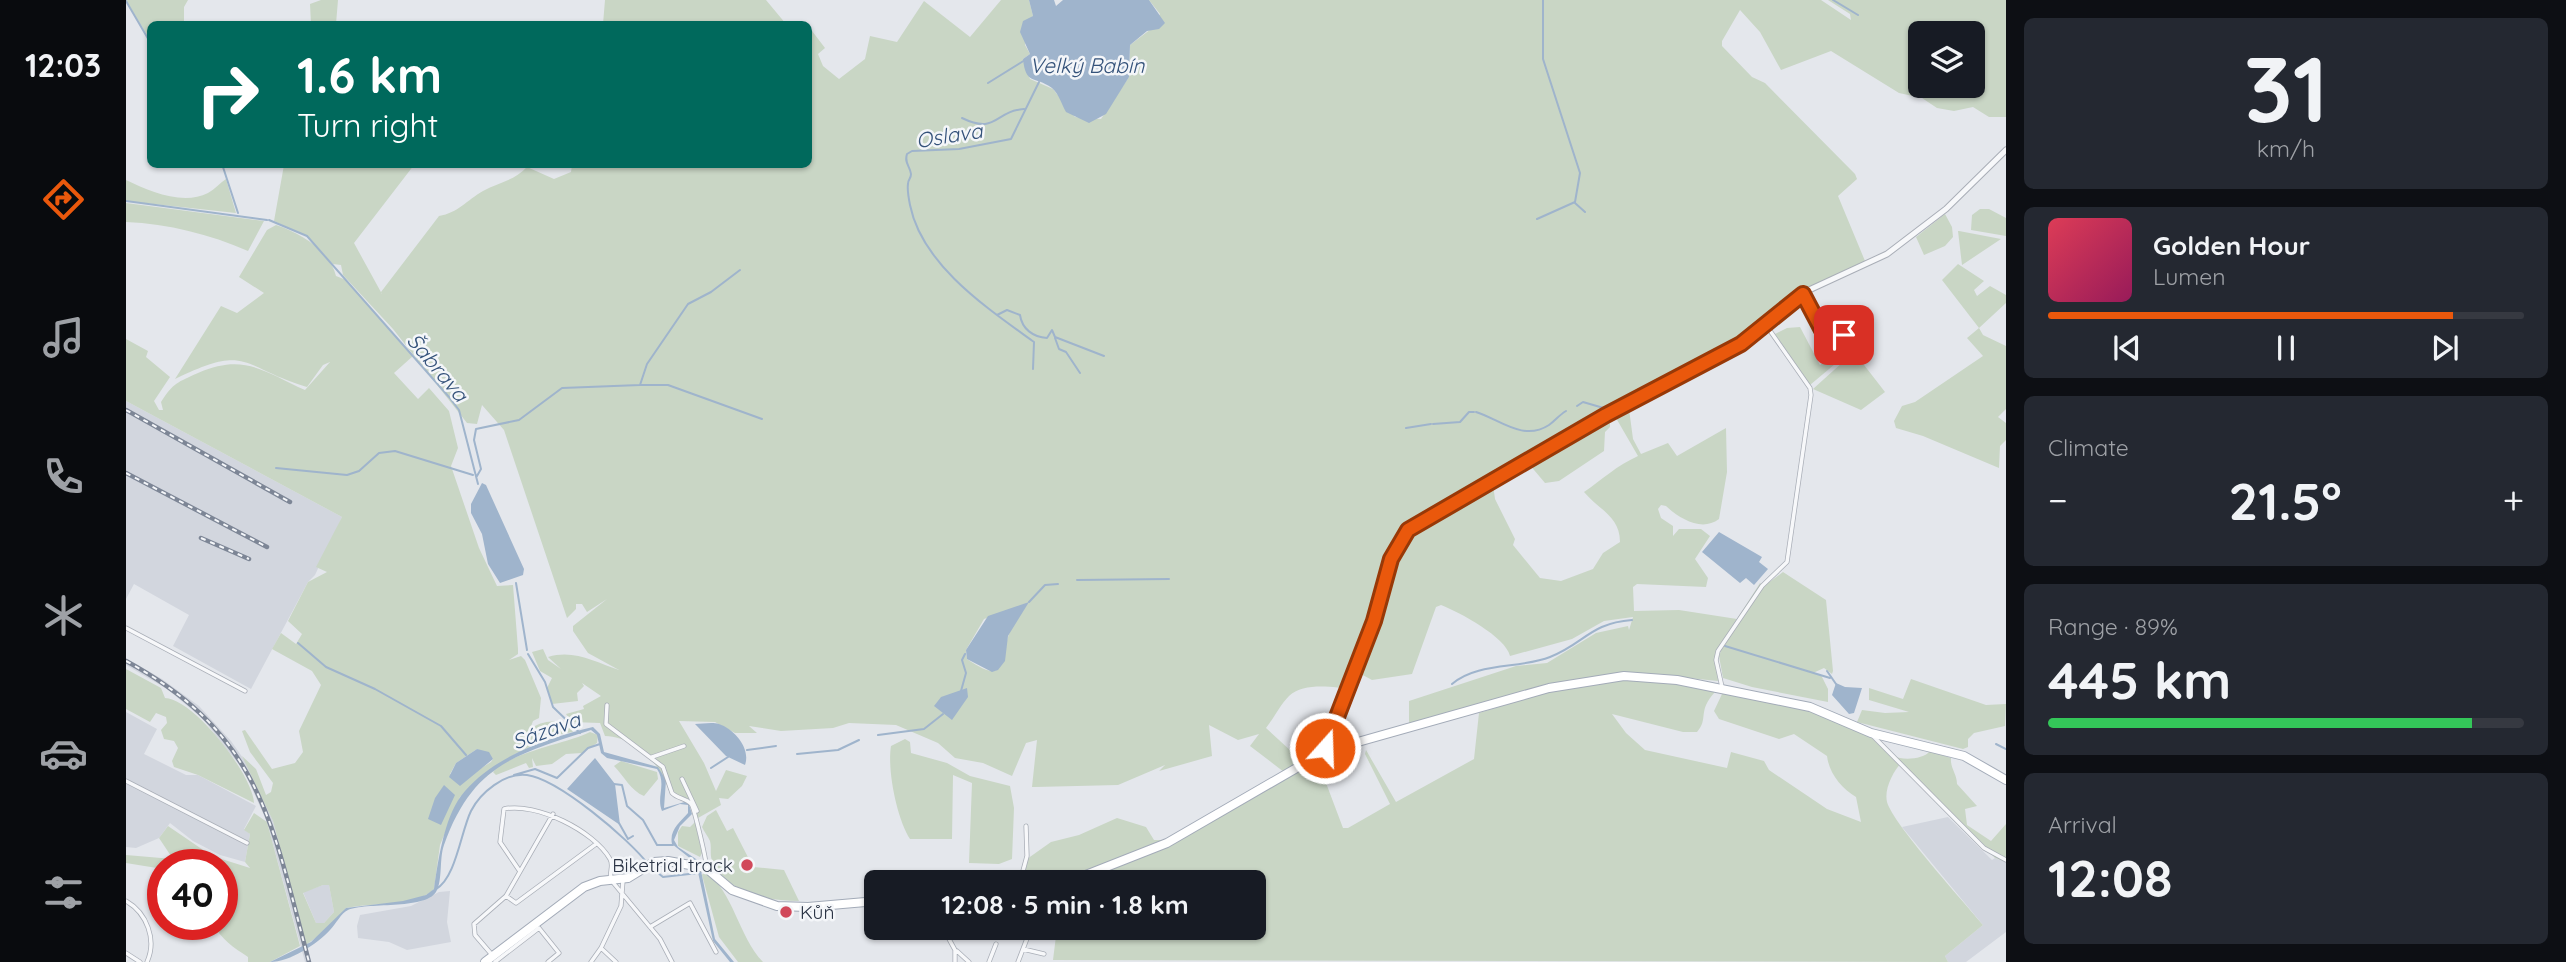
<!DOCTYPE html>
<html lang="en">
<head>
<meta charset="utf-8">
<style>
  body { margin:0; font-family:Quicksand,sans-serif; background:#242831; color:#f1f3f6; height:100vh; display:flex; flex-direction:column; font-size:26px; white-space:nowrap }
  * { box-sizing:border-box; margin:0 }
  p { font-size:23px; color:#9ea1a6 }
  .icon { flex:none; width:38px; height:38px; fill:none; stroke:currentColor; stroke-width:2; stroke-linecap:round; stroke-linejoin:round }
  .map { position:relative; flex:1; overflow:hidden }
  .details { display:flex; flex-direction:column; gap:18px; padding:18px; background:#0d0f14; width:560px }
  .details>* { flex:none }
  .banner { position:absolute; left:21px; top:21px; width:665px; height:147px; border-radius:10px; box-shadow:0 2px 5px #0004; background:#00695c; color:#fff; overflow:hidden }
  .tools { position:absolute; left:1782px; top:21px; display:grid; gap:14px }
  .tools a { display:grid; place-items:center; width:77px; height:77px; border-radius:10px; background:#171b24; box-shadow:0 2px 5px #0004; font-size:35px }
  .speed { position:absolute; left:21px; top:849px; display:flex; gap:14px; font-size:35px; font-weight:700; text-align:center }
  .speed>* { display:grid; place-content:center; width:91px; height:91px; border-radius:50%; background:#171b24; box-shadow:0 2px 5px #0004; line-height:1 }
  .speed .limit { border:10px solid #d22; background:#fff; color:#111 }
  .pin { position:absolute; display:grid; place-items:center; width:60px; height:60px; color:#fff; margin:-30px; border-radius:14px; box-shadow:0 4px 10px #0006 }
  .me { position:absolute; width:77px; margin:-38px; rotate:20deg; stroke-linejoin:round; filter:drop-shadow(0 0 5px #0008) }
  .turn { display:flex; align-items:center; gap:24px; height:147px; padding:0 35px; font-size:32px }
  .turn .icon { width:91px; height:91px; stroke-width:2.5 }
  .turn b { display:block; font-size:49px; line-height:60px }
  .big { font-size:52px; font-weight:700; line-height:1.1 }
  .details .card { flex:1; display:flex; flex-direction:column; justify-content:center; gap:10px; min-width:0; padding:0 24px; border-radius:10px; background:#242831 }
  .details .dial { align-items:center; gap:0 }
  .dial b { font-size:91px; line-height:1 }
  .song { display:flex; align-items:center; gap:21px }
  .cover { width:84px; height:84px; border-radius:10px; background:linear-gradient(135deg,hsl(350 70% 55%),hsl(330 70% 35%)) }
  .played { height:7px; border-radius:4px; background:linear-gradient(90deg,#ea580c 85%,#363941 85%) }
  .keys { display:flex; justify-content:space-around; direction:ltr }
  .heat { display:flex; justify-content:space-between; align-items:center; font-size:38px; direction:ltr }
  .charge { height:10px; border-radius:5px; background:linear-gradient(90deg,#34c759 89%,#363941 0) }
  .trip { position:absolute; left:738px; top:870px; width:402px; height:70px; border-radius:10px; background:#171b24; box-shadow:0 2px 5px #0004; font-weight:700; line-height:70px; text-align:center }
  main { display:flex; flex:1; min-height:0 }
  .tab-bar { display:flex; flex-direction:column; width:126px; justify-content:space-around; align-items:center; background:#090b0e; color:#9ea1a6 }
  .tab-bar .icon { width:49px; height:49px }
  .tab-bar .active { color:#ea580c }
  .tab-bar b { font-size:32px; color:#f1f3f6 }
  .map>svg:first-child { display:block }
</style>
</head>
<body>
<main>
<nav class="tab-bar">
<b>12:03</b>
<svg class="icon active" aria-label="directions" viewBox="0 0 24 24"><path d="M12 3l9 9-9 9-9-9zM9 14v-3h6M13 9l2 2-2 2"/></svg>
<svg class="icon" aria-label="music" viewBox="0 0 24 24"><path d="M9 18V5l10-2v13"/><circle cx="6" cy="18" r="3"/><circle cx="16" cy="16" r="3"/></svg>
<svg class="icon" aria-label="phone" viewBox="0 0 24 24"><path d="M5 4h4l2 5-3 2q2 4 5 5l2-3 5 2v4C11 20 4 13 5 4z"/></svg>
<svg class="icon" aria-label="climate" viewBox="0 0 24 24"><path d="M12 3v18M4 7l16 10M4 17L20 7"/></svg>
<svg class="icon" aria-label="car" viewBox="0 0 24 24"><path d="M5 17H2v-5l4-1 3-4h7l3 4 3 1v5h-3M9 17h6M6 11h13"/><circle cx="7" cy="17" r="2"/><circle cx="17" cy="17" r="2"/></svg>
<svg class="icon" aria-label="filters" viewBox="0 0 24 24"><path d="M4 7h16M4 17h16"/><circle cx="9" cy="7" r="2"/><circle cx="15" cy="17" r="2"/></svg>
</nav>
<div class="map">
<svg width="1880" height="962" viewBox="0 0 1880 962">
  <rect width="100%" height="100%" fill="#e4e7ec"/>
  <path fill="#d2d6de" d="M0 401 216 517 189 575 182 582 125 689 47 646 63 615 8 584 0 599Z
    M0 658 36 679 73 706 105 741 124 768 147 821 185 962H179L141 822 118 771 76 718 41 689 0 665Z
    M0 712 31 729 18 754 60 775H72L130 806 118 829 124 834 119 862 94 855 67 841 44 823 33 838 10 848 0 847Z
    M1822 817 1866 860 1869 858 1880 862V932L1840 962H1822L1819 956 1857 925 1776 827Z
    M197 885H203L208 912 198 923H190L177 892Z
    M324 891 321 922 325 942 281 950 263 942 232 938 231 926 234 915 285 906 313 892Z"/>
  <path fill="#c9d6c5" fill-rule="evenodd" d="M0 0H62L58 7V24H24V40Z
    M195 0H212L210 24H185L184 4Z
    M479 0H640L660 24H477Z
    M875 0H903L907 16 900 21 899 45 904 54 897 59 904 79 927 89 949 117 975 119 1003 77 1004 45 1025 29 1034 14 1023 0H1695L1725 20 1724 14 1702 0H1880V117H1863L1847 107 1828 111 1811 108 1796 98 1773 93 1705 51 1655 70 1634 32 1614 10 1596 41V46L1626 77 1639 83 1729 174 1731 179 1712 196 1739 261 1674 293 1612 342 1484 409V427L1479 432 1478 451 1433 481 1419 483 1403 464 1373 478 1367 485 1369 499 1389 539 1387 545 1414 578 1435 581 1467 569 1477 553 1494 542C1494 516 1473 510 1458 492 1477 479 1490 466 1512 456L1490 418 1503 409 1507 439 1515 454 1542 443 1551 456 1600 428 1601 472 1593 519C1576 532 1554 519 1540 506L1535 505 1532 509 1535 518 1547 526V536L1553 529H1575L1584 536 1569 559 1582 578 1580 587 1511 584 1507 587 1508 611 1553 610 1611 619 1634 583 1638 586 1657 572 1700 600 1707 671 1706 674 1698 668 1687 673 1695 675 1702 689V702L1626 687 1597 678 1593 656 1596 648 1590 654 1592 681 1503 672 1430 684 1283 725V701L1390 666 1421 663 1470 633 1502 626 1503 630 1507 617 1478 621 1446 639 1384 656C1380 637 1333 612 1315 605L1310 607 1286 674 1246 680 1233 673 1225 689C1208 687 1177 682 1163 696 1154 705 1148 718 1140 728L1176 761 1158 772 1124 746 1133 734 1112 740 1083 725 1086 756 1033 771 1039 765 992 785 909 787H906L911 740 900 743 886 776 857 763 829 758 812 743 770 725 723 723 707 728 655 731 623 726 631 733H609L589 722 553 721 578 763 590 791 600 770 621 776 616 786 602 799 593 798 595 805 572 818 563 803 544 793C535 765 511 737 479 736L474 723 446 722 440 714 458 709 457 706 475 696 456 683 458 686 451 693 452 701 426 704 421 688 426 678 414 671 406 652 417 649 422 660 435 669 422 657C448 649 469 662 493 670L462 653 447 631V626L481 599 461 612 456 604H450V609L441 618 378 430 356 405 351 424 341 423 267 329 217 275 215 265 207 264 180 236 148 221 158 165H288L228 243 256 294 255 292 313 216C332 213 341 200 357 191 373 182 388 181 401 167L428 179 445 172 446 165 682 164 683 27 699 48 692 54 697 66 713 79 739 59 744 36 771 42 798 1 844 37ZM1794 33H1846V86H1794ZM897 606C892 617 885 627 882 637 873 667 878 684 841 659L840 650 858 619Z
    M100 179 110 213 0 201V180C23 191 57 206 82 193 89 189 94 183 100 179Z
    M0 203 138 221 122 251C83 234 43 224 0 222Z
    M1854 209H1863L1880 218V236L1845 230 1846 215Z
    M1819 214 1826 227 1827 237 1819 246 1798 255 1790 237Z
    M150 225C175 233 204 251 210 276L220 280 287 356 268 373 292 399 303 388 323 411 332 448 325 466 353 548 371 586 387 585 392 649V654L383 660 395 656 399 660 415 698 413 718 407 721 404 729C416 720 438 717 447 732L429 735 389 754 334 797 314 845 308 889C293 906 242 903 220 908L203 928 180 945 147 821 116 756 130 769 140 795 145 792 147 783 124 752 116 731 119 730 146 769 169 763 177 752 173 731 195 685 186 671 146 649 155 633 170 644 176 634 162 621 182 582 201 572 190 567 216 517 0 401V339L22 351 20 357 44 377 28 401 33 410H37L35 402C47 383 52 382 72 373 118 353 137 371 179 390L204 362 197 365 181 387C113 366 123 343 49 379L95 306 111 313 138 293 113 277 141 230ZM351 749 367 759 365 762 349 772 324 774 330 763ZM197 885H203L208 912 198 923H190L177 893Z
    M1832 231H1833L1875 239 1836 265Z
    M1832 264 1858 281 1848 290 1851 296 1864 286 1880 295V303L1853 328 1857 335 1880 346V409L1872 417 1880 423V440L1874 446 1873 468 1797 436 1770 428 1768 421 1776 406 1789 402 1857 356 1841 338 1853 328 1816 280Z
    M1674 327 1694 365 1710 353 1715 359 1684 385 1649 334 1661 328Z
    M1728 352 1759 392 1735 410 1687 389Z
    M0 669 35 688 39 698C68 699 127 775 128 803L72 775 48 767 46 761 52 748 48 741 38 739 35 730 41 723 40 717 30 713 24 722 0 709Z
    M1499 679 1532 681 1589 692C1571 711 1583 719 1571 732H1557L1486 714 1500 733 1519 750 1601 768 1605 752 1638 761 1643 770 1701 809 1735 822 1730 797C1715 788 1703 773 1701 756L1668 734 1653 739 1593 719 1588 711 1596 694C1638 691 1706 717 1739 733 1753 740 1758 754 1774 758 1783 760 1799 758 1804 751L1825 758C1824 768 1831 774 1831 784L1851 806 1839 809 1841 825 1865 841 1880 824V862L1869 858 1775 763C1767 772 1758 789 1761 802 1767 824 1839 903 1857 925L1819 956 1822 962 927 960 931 928H1129V882H951L1037 849 1191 759 1217 828H1222L1264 804 1239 754 1240 750 1270 802 1348 759 1353 713 1428 690Z
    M1785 679 1860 705 1880 704 1879 726 1848 733 1842 739V747L1837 749 1731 722 1736 710 1759 713 1783 712 1743 700V688L1777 699Z
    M464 732 472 735 471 743 456 753 440 754 426 764 410 766 406 758 407 767 403 768 400 763 370 775 367 772C384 752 440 744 464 732Z
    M779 739 784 742 785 753 821 763 844 776 884 786 888 808 886 859 873 864 843 863 846 783 827 775 826 839H784C771 819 761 770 765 746Z
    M495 761 531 772 532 779 518 796C505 791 498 776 488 766Z
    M590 810 601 831 607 828 627 867 658 870 673 901C642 901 604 894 587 863 583 855 586 849 584 841 582 836 578 832 576 827L581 816Z
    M128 813 141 822 174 946 144 962H122V957C107 947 96 940 87 924H96V864H37V869L0 863V855L47 859 33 838 42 826 86 856 124 868 119 862 124 834 118 830Z
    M991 818 1020 827 1028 840H1037C999 864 942 882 897 882L901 859 925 842 953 835Z
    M569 822 576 853 574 857 552 846V832L556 826 564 827Z
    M579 871C608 892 612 936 637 962H612L593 937 576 875Z"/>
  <path fill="#9fb4cc" d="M903 0H928L930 6 937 0H1023L1039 23 1033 29 1021 31 1004 45 1003 77 980 114 963 123 940 112C936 105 933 94 926 88 908 75 900 86 897 59L904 54 894 32 897 21 907 16Z
    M356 483 360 485 398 569 397 575 374 583 362 564 356 534 345 513V504Z
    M1593 532 1636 557 1633 562 1642 569 1628 585 1620 578 1614 583 1576 552Z
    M903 602 882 636 879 661 872 670 866 672 841 659 840 650 862 616Z
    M1710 683 1719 687 1736 688 1728 713 1723 714 1706 695Z
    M841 688 842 697 826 720 808 706 815 697Z
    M569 724C576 724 586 722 593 724 608 729 625 748 619 765L600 756Z
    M467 727 474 734 478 752 532 767 540 780 538 808 562 801 566 814 554 826 548 840 552 847 573 861 589 939 608 962H604L587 941 570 863 546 844C543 830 554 822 562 813V805L554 804 536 811C530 797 541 784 531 769L481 758 475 753 471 735 465 730C389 755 347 764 318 845 313 859 317 880 310 892 299 910 239 902 222 910 215 913 210 924 204 930 191 944 164 962 144 962L185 942 220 908 277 901 300 895 308 889C312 861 318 819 335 796 365 757 421 738 467 727Z
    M351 749 363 752 367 759 334 786 323 777 330 763Z
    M469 758 489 784 494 825 441 789Z
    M318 785 329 795 315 825 302 819 309 798Z"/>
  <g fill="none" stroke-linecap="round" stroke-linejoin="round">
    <path stroke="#9fb4cc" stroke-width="2" d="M1707 0 1732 15
      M0 1 24 42
      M862 83 899 60
      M836 118C871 135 868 111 898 109
      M96 164 112 213
      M0 201 141 220
      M1449 203 1459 212
      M1411 219 1449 202 1454 173 1417 59V0
      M143 220 181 236 323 397 333 410 352 484
      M871 315 881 310 894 315C896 329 907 337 921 338L926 330 929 337 978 356
      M929 338 933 349 940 352 954 373
      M907 369 908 342C861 308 796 265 784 205 783 200 781 190 782 184 782 179 785 179 785 174 784 166 778 163 781 154L786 151 833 149 885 139 913 82
      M514 385H542L636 419
      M1451 406 1457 402 1481 409
      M1350 412C1373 419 1397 442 1423 425 1429 421 1433 415 1440 411
      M1307 424 1334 422 1343 412H1348
      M1280 428 1305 424
      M150 468 221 475 233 471 253 453 269 451 347 475
      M351 476 355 469 348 440 350 429 393 420 436 388 514 385 521 364 562 304 585 292 614 270
      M951 580 1043 579
      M390 583 401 650
      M903 602 919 585 932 584
      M172 643 200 667 249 689 315 726 340 755
      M1599 646 1704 678
      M402 654 419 682 427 707 454 733
      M1701 671 1710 684
      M1326 684C1351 662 1394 669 1424 657 1458 644 1464 623 1506 620
      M835 691 840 673 836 660 839 654
      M752 735 798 729 817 714
      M1870 744 1880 749
      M621 750 650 746
      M671 754 712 750 733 740
      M585 768 602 757
      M388 775 409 769 431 778 462 748 474 744
      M488 784 496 785 501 806 517 820 531 845H547
      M493 823 502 839 507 836
      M526 868 537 877 572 873
      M310 889C330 878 335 831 345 811 354 793 379 772 401 775 432 779 503 839 522 864"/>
    <g stroke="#a9aeb7" stroke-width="5">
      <path id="minor" d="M1677 294 1696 330 1704 336 1726 332
        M0 628 119 691
        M1596 687 1590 660 1592 651 1636 586 1661 562 1685 395 1684 388 1640 325
        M481 705 480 724 537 767 546 793C552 799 560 798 565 804 568 807 581 862 580 866
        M1746 735 1858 848 1880 860
        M526 757 558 746
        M556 779 571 811
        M0 781 121 843
        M393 870 374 842 378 809C410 802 468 831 484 859 488 865 483 872 485 880L534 939 546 962
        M894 882 901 856 900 826
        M380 896 390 903 470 844
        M0 901C21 913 31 940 21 962
        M524 927 564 903 590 952
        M817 928 829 950V962
        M475 948 490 962
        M897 949 918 954
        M831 951 843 962
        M0 953 14 962
        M367 956 349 935 348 924 380 896 427 814
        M369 962 413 928 433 953 422 962
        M465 962 475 948 495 906 497 880
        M863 962 870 944
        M892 962 905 928"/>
    </g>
    <g stroke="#a9aeb7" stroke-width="7">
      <path id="tertiary" d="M1200 751V744L1248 621 1265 559 1282 530 1480 415 1615 344 1683 290 1761 254 1820 209 1880 150"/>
    </g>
    <g stroke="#a3abb8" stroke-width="10">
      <path id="primary" d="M942 882 1041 843 1200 751 1423 688 1498 676 1551 680 1684 707 1745 733 1838 756 1880 780
        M359 962 458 887 474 881 502 878 528 862 542 861 580 868 606 890 651 906 682 907 751 901"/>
    </g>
    <use href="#minor" stroke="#f7f8fa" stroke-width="3.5"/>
    <use href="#tertiary" stroke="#f7f8fa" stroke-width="5"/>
    <use href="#primary" stroke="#fff" stroke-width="8"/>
    <g stroke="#7d8696" stroke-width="4.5">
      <path id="rail" d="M0 410 164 502
        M0 473 141 547
        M75 538 123 559
        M0 661C136 735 146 824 183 962"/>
    </g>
    <use href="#rail" stroke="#f4f6f9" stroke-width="2" stroke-dasharray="5" stroke-linecap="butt"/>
  </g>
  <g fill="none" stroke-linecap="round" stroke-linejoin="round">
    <g stroke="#983908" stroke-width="18">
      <path id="route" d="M1199 748 1248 621 1265 559 1282 530 1480 415 1615 344 1677 294 1696 330 1704 336 1718 335"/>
    </g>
    <use href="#route" stroke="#ea580c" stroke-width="12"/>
  </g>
  <g fill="#d1495b" stroke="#f4f6f9" stroke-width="2.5">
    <circle cx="621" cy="865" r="7"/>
    <circle cx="660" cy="912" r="7"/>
  </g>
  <g text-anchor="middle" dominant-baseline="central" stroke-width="5" stroke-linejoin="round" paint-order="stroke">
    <g font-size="19" fill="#2b3445" stroke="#f4f6f9" text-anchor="end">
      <text x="607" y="865">Biketrial track</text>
      <text x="674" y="912" text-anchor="start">Kůň</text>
    </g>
    <g font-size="21" font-style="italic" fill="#34527a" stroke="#f4f6f9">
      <text x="961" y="65">Velký Babín</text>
      <text transform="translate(823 135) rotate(-9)">Oslava</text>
      <text transform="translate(312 367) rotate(50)">Šabrava</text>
      <text transform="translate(420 730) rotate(-20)">Sázava</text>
    </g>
  </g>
</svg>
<div class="tools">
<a><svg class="icon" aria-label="layers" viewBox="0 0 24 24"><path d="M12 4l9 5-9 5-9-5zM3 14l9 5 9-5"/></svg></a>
</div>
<div class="speed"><div class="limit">40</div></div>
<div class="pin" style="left:1718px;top:335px;background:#d93025"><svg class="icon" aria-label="arrive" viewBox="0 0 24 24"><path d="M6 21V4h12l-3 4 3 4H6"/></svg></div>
<svg class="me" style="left:1199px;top:748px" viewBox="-20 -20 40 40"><circle r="17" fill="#ea580c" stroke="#fff" stroke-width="3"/><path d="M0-11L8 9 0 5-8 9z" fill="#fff"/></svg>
<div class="trip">12:08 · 5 min · 1.8 km</div>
<div class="banner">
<div class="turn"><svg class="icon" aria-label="right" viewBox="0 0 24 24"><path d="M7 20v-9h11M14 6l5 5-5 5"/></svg><div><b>1.6 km</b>Turn right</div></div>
</div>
</div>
<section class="details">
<div class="card dial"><b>31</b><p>km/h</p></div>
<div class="card">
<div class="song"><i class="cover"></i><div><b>Golden Hour</b><p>Lumen</p></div></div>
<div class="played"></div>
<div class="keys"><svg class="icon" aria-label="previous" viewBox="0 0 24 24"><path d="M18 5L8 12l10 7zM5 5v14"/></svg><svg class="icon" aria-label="pause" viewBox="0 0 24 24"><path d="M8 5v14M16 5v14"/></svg><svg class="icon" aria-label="next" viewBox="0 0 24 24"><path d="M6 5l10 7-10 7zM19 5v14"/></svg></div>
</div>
<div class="card"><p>Climate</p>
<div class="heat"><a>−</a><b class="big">21.5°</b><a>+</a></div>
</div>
<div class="card"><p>Range · 89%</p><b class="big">445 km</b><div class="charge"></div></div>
<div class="card"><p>Arrival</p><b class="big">12:08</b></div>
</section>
</main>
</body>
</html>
